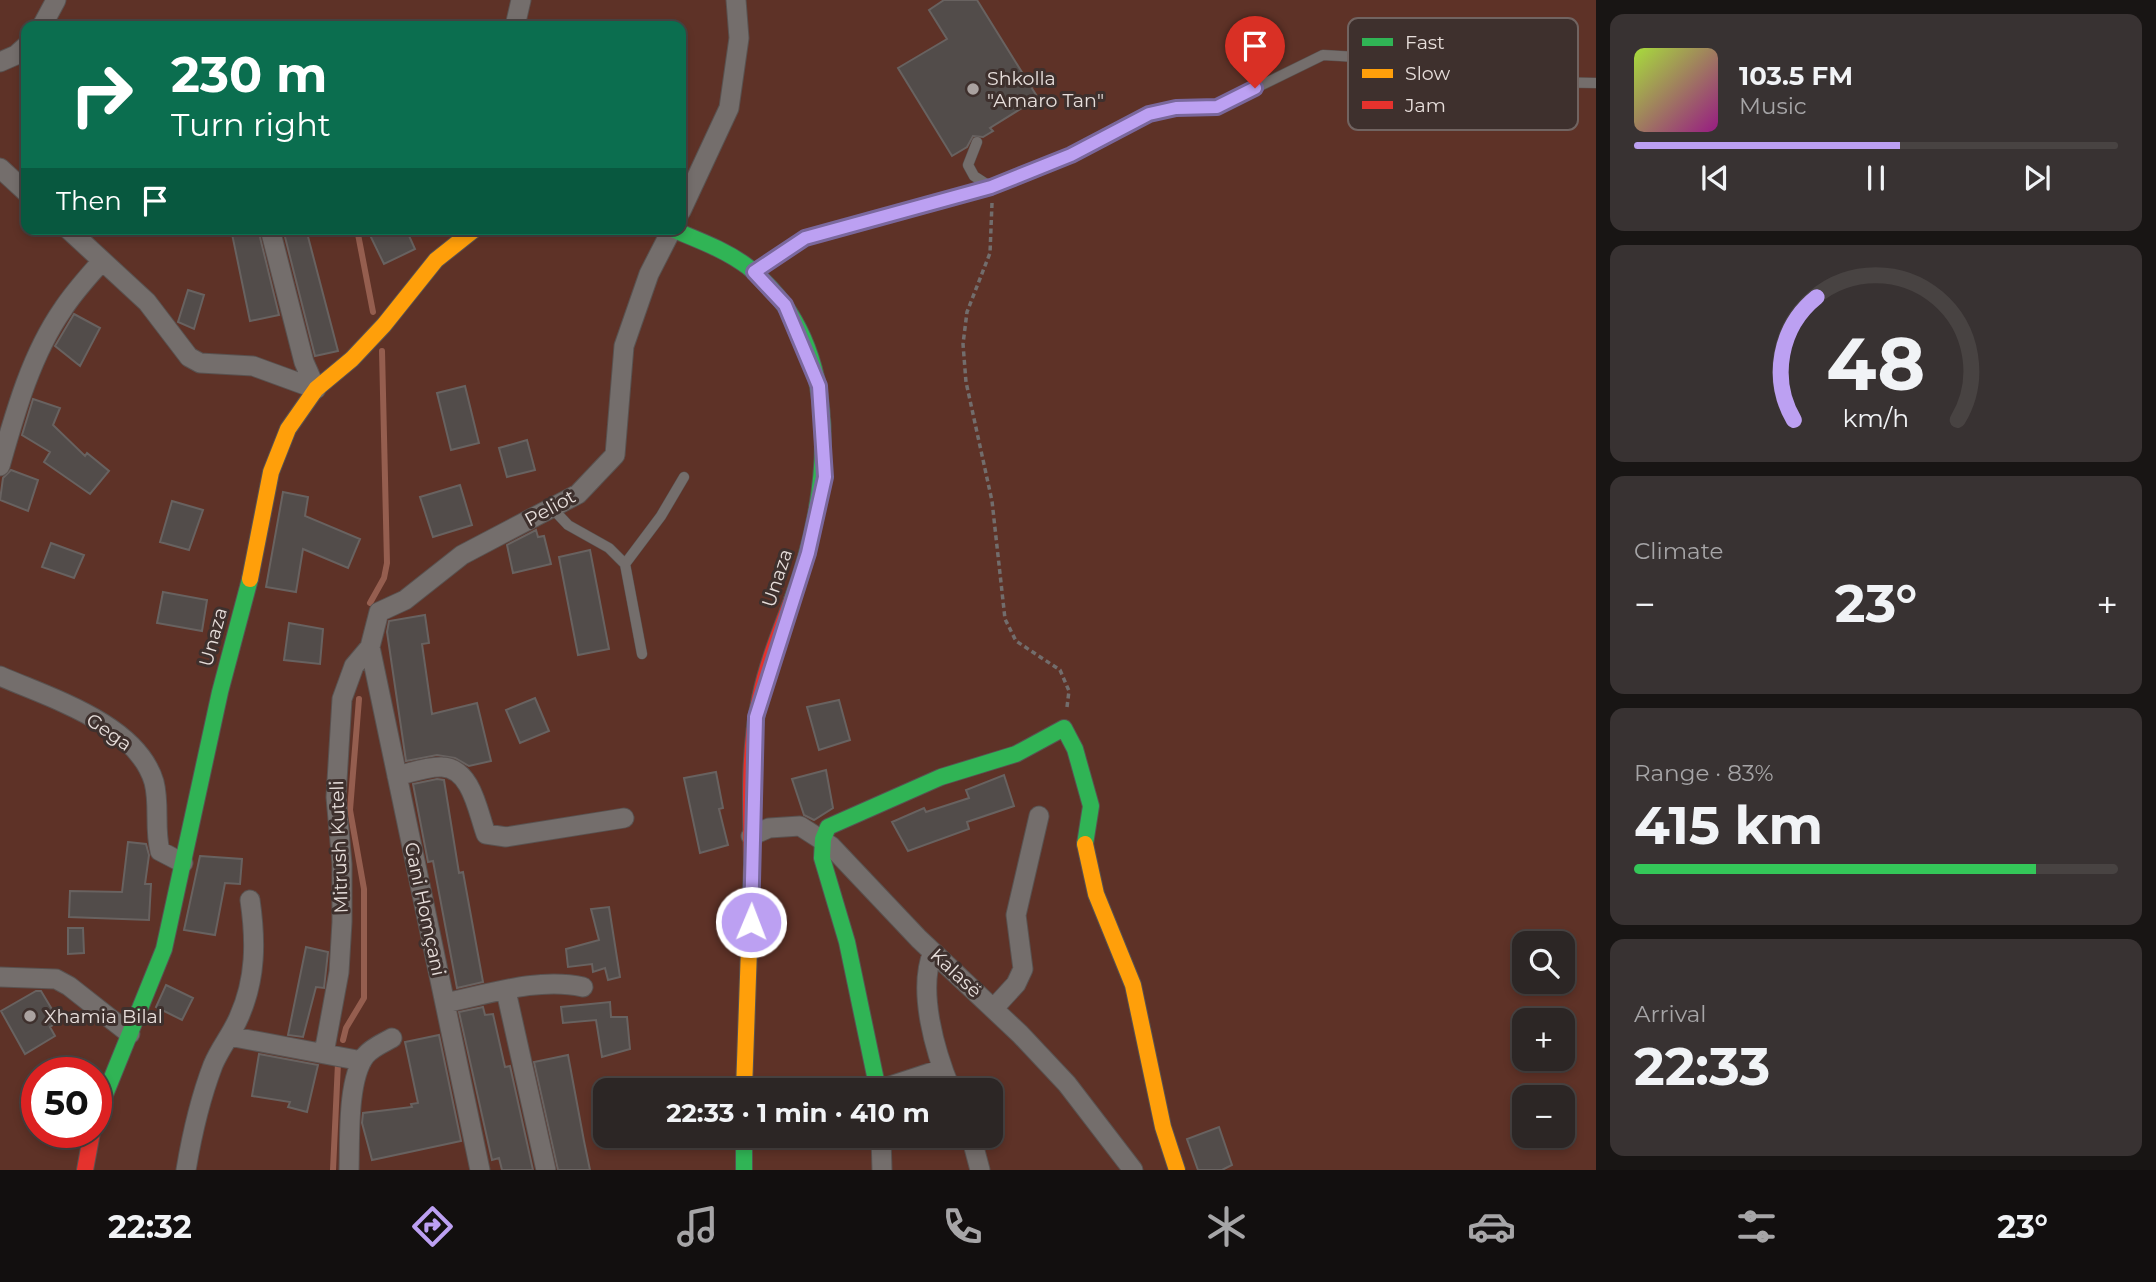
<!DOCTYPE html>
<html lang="en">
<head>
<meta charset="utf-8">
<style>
  body { margin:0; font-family:Montserrat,sans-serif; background:#383232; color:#f1f3f6; height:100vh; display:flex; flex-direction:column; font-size:26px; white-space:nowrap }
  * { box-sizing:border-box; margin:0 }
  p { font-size:23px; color:#a6a5a7 }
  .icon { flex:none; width:38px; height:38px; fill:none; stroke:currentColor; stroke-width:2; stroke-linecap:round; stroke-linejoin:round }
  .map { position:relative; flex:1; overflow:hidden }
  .drawer { display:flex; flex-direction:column; gap:14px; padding:14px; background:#181514; width:560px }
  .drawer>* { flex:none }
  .hud { position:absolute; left:21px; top:21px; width:665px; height:214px; border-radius:14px; box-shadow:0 4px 10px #0003,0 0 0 2px #484342; background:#0b6e4f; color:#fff; overflow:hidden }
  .tools { position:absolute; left:1512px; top:931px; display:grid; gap:14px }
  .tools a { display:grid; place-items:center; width:63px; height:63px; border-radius:14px; background:#2c2625; box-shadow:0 4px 10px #0003,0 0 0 2px #484342; font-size:35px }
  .speed { position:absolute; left:21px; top:1057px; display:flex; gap:14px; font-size:35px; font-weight:700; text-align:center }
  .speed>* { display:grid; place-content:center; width:91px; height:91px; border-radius:50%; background:#2c2625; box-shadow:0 4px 10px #0003,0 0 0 2px #484342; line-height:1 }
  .speed .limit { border:10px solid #d22; background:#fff; color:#111 }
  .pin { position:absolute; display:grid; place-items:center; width:60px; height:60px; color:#fff; margin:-72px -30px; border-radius:50% 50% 50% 0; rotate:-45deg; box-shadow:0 0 7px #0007 }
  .pin .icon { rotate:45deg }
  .me { position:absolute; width:77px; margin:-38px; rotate:1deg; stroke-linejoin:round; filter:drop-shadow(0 0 5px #0008) }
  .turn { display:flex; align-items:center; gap:24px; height:147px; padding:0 35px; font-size:32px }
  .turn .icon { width:91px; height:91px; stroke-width:2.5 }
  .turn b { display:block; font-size:49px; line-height:60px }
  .then { display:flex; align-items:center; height:66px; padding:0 35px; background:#0003; gap:14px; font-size:26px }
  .big { font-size:52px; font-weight:700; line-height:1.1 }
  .drawer .card { flex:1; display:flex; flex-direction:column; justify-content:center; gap:10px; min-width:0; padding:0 24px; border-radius:14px; background:#383232 }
  .drawer .dial { align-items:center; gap:0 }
  .dial svg { height:182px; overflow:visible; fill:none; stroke:#484342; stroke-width:7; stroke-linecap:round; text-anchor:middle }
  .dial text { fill:#f1f3f6; stroke:none }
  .song { display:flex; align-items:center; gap:21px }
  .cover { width:84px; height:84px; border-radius:10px; background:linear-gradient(135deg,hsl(80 70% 55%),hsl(310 70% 35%)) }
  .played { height:7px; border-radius:4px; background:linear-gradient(90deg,#bca0f2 55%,#484342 55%) }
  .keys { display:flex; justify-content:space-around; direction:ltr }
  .heat { display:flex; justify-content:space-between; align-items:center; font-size:38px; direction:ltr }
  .charge { height:10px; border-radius:5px; background:linear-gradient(90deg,#34c759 83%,#484342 0) }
  .trip { position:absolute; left:593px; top:1078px; width:410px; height:70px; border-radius:14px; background:#2c2625; box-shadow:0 4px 10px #0003,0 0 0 2px #484342; font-weight:700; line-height:70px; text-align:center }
  .menu { display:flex; height:112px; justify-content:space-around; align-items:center; background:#120f0f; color:#a6a5a7 }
  .menu .icon { width:49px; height:49px }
  .menu .active { color:#bca0f2 }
  .menu b { font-size:32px; color:#f1f3f6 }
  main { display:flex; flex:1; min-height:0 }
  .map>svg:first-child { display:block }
</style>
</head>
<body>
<main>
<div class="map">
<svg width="1596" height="1170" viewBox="0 0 1596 1170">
  <rect width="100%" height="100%" fill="#3a3331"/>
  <path fill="#5e3227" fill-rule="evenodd" d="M0 0H1596V1170H0ZM26 26H681V229H26ZM1524 943H1563V982H1524ZM1524 1020H1563V1059H1524ZM37 1073H96V1132H37ZM606 1090H990V1136H606ZM1524 1097H1563V1136H1524Z"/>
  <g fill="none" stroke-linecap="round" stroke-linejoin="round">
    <path stroke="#955e4f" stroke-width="6" d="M357 229 373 312
      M370 603 384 578 387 563 382 351
      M343 1040 346 1028 364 998V889L350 810 359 699
      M333 1170 338 1063"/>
  </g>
  <path fill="#524c4a" stroke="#686260" stroke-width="2" d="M944 0H977L1038 98 990 128 993 131 983 137 973 136 967 147 952 156 898 68 947 39 929 10Z
    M231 229H258L279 315 250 321Z
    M283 229H306L338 351 315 356Z
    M367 229H406L415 249 384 264Z
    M188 290 204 295 194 329 178 322Z
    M74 314 100 328 80 366 55 346Z
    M465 386 479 443 451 450 437 393Z
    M33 399 60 408 53 425 85 456 87 453 109 471 90 494 44 462 50 452 22 435Z
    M527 440 535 470 507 477 499 448Z
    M11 470 38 480 28 511 0 500 3 478Z
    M460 485 472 525 433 537 420 497Z
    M283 492 308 497 305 516 360 539 348 568 303 549 296 592 266 587Z
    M172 501 203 510 189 550 160 542Z
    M536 530 538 537 544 536 551 564 513 573 507 545Z
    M51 543 84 555 74 578 42 567Z
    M590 550 609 649 578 655 559 557Z
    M163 592 207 600 202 631 157 623Z
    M425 615 429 643 422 644 432 714 477 703 491 761 469 766 455 758 437 755 406 761 387 632 389 621Z
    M289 623 323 629 320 664 284 660Z
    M535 698 549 731 520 743 506 710Z
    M839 700 850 740 819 750 807 707Z
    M826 770 833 808 814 820 804 815 792 779Z
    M716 772 723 808 719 809 728 845 700 853 684 778Z
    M1004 775 1014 806 967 822 969 829 908 851 892 822 924 808 926 812 969 798 966 790Z
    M437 779 444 780 459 873 463 872 483 982 457 988 433 861 428 862 413 784Z
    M128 842 146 844 149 855 145 884H151L149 920 69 917 70 891 122 892Z
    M200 856 242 859 240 884 225 883 215 935 184 930Z
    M609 907 620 977 608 980 605 968 593 972 592 964 568 967 566 949 599 940 591 909Z
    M68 928H83L84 953 68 954Z
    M306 947 328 952 324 988 316 987 303 1037 288 1035Z
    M166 985 193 998 182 1020 156 1007Z
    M36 991H41L59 1021 50 1027 55 1036 25 1054 1 1011Z
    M610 1002 611 1017H627L630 1049 602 1057 596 1020 563 1023 561 1007Z
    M483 1007 485 1015 493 1014 505 1067 510 1066 533 1170H502L499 1158 492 1160 459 1012Z
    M439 1035 461 1141 372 1160 362 1123 363 1113 412 1107 411 1104 418 1103 405 1042Z
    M259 1054 318 1065 307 1112 288 1107 290 1102 252 1096Z
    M568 1055 584 1141 590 1170H558L534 1062Z
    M1219 1127 1232 1165 1222 1170H1198L1187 1139Z"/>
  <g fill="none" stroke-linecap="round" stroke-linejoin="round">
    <g stroke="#595250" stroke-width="11">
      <path id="lane" d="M977 142 968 165 974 176 991 187
        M754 272 805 238 991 187 1071 155 1149 114 1176 108 1217 107 1323 55 1357 57 1374 65 1425 99 1444 104 1465 103 1519 86 1543 82 1596 83
        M552 508 568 525 609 548 625 564 642 654
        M625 564 661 516 684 477"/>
    </g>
    <g stroke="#595250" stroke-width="21">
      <path id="street" d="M42 26 56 0
        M515 26 521 0
        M0 62 16 55 26 46
        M0 168 26 192
        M681 211 729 108 739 38 736 0
        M68 229 147 302 189 357 200 363 253 366 316 389
        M270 229 304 362 316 389
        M0 466C15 413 31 355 63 309 74 292 88 277 101 262
        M370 647 480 1170
        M0 676C50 698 137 724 154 782 160 805 154 828 160 851L183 863
        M397 776C410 773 428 766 442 767 472 768 478 813 486 834L506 837 624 818
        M751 836 769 828 800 826 831 846 919 939 1020 1034 1067 1084 1133 1170
        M933 952C917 990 935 1052 951 1090
        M0 977 56 979 69 986 130 1034
        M506 991 546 1170
        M445 1003C489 994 539 977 583 987
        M994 1008 1016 984 1023 969 1016 915 1039 816
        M229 1036 362 1061
        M324 1053 339 972 342 922V864L336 797 342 699 354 666 370 647 379 612 405 600 462 555 578 494 615 455 624 346 649 274 672 229
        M878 1090 942 1069
        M881 1136 882 1170
        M971 1136 980 1170
        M186 1170C192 1134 200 1099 213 1065 220 1048 232 1034 239 1017 256 979 256 941 250 900
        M349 1170C350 1140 347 1080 365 1056 371 1048 383 1043 392 1038"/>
    </g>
    <g stroke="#595250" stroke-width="18">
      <path id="fast" d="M672 229C698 240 726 250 748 267 849 347 831 495 792 600
        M878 1090 847 942 822 858 823 839 828 827 941 777 1016 754 1064 728 1075 749 1091 806 1085 844
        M96 1117 164 949 220 692 250 579
        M744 1136V1170"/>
    </g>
    <g stroke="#595250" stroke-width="18">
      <path id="slow" d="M250 579 271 472 288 429 316 389 352 359 384 325 436 260 475 229
        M1085 844 1096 894 1133 985 1163 1127 1177 1170
        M744 1090 752 864"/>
    </g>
    <g stroke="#595250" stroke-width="18">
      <path id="jam" d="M752 864C751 809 748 752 760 698 767 664 780 632 792 600
        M85 1170 92 1132"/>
    </g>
    <path stroke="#726d6c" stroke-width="3.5" stroke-dasharray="5 3.5" stroke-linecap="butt" d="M992 203 990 253 967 312 963 344 966 382 992 501 1005 619 1016 641 1060 670 1069 691 1067 707"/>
    <use href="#lane" stroke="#746e6c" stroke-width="10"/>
    <use href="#street" stroke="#746e6c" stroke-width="19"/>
    <use href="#fast" stroke="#30b455" stroke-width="16"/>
    <use href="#slow" stroke="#ff9f0a" stroke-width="16"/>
    <use href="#jam" stroke="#e5322d" stroke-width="16"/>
  </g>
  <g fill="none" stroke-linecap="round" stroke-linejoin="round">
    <g stroke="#7a689d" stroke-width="18">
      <path id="route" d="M751 922 756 717 808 553 825 477 819 386 785 305 754 272 805 238 991 187 1071 155 1149 114 1176 108 1217 107 1255 88"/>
    </g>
    <use href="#route" stroke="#bca0f2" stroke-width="12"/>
  </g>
  <g fill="#aaa2a0" stroke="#3e302d" stroke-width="2.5">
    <circle cx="973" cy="89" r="7"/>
    <circle cx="30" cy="1016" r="7"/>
  </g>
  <g text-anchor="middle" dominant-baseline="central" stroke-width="6" stroke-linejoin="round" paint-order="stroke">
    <g font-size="19" fill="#e7dedb" stroke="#3e302d" text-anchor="start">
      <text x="987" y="78">Shkolla<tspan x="987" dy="22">"Amaro Tan"</tspan></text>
      <text x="44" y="1016">Xhamia Bilal</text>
    </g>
    <g font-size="19" fill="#e7dedb" stroke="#3e302d">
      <text transform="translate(550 508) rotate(-29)">Peliot</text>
      <text transform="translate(777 578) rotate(-72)">Unaza</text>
      <text transform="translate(213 637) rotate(-75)">Unaza</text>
      <text transform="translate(109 732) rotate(35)">Gega</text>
      <text transform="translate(339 847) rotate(-92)">Mitrush Kuteli</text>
      <text transform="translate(425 909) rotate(78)">Gani Homçani</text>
      <text transform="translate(956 973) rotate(43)">Kalasë</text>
    </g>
  </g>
  <rect x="1348" y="18" width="230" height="112" rx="10" fill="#3e302d" stroke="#716461" stroke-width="2"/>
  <rect x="1362" y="38" width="31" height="8" fill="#30b455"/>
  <rect x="1362" y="69" width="31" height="9" fill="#ff9f0a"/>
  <rect x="1362" y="101" width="31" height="8" fill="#e5322d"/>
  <g font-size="19" fill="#e7dedb">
    <text x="1405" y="49">Fast</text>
    <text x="1405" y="80">Slow</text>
    <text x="1405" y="112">Jam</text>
  </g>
</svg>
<div class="tools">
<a><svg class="icon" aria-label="search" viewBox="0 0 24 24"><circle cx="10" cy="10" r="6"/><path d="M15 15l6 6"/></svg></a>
<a>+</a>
<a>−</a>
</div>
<div class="speed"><div class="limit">50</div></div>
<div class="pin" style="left:1255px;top:88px;background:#d93025"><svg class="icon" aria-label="arrive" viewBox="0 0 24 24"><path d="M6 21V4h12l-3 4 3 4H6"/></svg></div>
<svg class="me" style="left:751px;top:922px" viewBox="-20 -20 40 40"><circle r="17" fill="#bca0f2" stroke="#fff" stroke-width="3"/><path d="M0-11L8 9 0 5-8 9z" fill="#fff"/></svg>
<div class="trip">22:33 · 1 min · 410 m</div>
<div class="hud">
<div class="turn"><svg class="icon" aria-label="right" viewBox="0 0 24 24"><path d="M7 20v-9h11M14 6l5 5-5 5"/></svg><div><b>230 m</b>Turn right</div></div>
<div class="then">Then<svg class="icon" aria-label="arrive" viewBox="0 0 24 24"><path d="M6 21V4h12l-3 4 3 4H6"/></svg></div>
</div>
</div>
<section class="drawer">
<div class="card">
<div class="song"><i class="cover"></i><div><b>103.5 FM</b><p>Music</p></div></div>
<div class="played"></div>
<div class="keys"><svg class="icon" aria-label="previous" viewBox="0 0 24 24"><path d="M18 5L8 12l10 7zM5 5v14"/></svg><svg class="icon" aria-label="pause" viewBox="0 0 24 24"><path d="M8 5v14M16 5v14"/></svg><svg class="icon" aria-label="next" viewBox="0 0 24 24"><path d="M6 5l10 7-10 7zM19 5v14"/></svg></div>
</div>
<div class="card dial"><svg viewBox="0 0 100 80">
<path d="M14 69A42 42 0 1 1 86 69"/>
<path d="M14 69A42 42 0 0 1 24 15" stroke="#bca0f2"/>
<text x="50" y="56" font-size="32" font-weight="700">48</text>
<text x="50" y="72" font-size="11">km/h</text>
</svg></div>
<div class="card"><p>Climate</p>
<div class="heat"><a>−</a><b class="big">23°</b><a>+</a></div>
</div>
<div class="card"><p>Range · 83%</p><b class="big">415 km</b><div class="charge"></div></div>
<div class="card"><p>Arrival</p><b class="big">22:33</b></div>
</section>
</main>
<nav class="menu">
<b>22:32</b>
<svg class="icon active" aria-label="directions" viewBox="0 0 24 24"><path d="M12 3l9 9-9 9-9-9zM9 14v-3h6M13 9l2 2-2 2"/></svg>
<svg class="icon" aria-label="music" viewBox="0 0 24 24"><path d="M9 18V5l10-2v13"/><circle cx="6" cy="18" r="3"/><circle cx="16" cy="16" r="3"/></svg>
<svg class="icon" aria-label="phone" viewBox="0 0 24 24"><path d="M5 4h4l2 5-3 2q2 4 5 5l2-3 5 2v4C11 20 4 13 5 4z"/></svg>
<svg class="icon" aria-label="climate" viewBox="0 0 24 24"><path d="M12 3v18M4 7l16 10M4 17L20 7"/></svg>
<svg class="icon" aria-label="car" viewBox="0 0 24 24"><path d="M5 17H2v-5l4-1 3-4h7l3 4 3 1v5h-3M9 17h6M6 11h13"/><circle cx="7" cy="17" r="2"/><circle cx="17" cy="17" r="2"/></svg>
<svg class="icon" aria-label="filters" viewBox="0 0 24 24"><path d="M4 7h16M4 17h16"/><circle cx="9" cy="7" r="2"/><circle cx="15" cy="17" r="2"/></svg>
<b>23°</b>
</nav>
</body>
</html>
